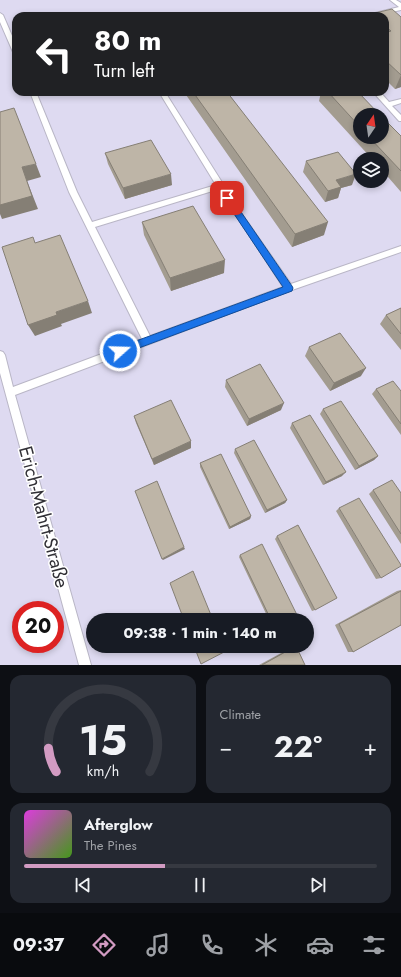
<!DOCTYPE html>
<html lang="en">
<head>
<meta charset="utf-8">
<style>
  body { margin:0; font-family:Jost,sans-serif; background:#242831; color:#f1f3f6; height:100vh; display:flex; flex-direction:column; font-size:15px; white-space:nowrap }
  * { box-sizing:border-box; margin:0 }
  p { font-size:13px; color:#9ea1a6 }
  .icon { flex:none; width:22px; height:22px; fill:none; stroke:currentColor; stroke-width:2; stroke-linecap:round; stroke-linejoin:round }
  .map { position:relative; height:665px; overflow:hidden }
  .details { display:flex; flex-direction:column; gap:10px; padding:10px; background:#0d0f14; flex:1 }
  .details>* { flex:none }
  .top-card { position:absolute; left:12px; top:12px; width:377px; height:84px; border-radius:12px; box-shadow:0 2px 6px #0003; background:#202124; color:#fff; overflow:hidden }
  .needle { width:26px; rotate:13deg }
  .buttons { position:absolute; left:353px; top:108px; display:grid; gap:8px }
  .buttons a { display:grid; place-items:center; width:36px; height:36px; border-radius:50%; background:#171b24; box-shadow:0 2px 6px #0003; font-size:20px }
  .speed { position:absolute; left:12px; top:601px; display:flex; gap:8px; font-size:20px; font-weight:700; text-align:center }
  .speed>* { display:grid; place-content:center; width:52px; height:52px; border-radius:50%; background:#171b24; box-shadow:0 2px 6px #0003; line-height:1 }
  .speed .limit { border:6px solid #d22; background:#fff; color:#111 }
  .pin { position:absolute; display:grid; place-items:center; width:34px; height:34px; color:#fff; margin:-17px; border-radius:8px; box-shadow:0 2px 6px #0006 }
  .me { position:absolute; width:44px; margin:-22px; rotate:70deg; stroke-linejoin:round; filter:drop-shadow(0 0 3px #0008) }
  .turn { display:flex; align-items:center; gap:14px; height:84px; padding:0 16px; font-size:18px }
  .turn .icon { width:52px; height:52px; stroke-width:2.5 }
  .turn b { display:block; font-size:28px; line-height:34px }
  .big { font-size:30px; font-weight:700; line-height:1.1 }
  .details .card { flex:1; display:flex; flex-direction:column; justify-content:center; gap:6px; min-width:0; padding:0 14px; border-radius:12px; background:#242831 }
  .details .dial { align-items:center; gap:0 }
  .dial svg { height:104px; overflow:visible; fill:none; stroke:#363941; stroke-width:7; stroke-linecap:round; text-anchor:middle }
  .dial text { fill:#f1f3f6; stroke:none }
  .song { display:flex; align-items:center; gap:12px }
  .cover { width:48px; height:48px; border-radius:6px; background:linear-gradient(135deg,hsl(300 70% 55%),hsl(100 70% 35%)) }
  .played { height:4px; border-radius:2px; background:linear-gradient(90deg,#d29bc2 40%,#363941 40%) }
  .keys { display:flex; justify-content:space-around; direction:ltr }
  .heat { display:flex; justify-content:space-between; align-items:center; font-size:22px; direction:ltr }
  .details .tiles { flex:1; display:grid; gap:10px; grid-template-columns:1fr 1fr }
  .card:last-child { grid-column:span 2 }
  .trip { position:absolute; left:86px; top:613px; width:228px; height:40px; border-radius:20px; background:#171b24; box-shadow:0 2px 6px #0003; font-weight:700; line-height:40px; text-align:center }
  .menu { display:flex; height:64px; justify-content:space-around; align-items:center; background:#090b0e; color:#9ea1a6 }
  .menu .icon { width:28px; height:28px }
  .menu .on { color:#d29bc2 }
  .menu b { font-size:18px; color:#f1f3f6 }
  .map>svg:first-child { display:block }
</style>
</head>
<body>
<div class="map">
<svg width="401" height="665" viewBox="0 0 401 665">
  <rect width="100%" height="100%" fill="#eae7f7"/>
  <path fill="#dedaf1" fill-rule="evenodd" d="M0 0H401V665H0ZM16 16H385V92H16ZM360 115H382V137H360ZM360 159H382V181H360ZM21 610H55V644H21ZM93 620H307V646H93Z"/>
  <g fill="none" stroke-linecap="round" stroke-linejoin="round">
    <g stroke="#b9b6c6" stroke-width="2">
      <path id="service" d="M390 0H396L401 3V10L373 16H363L399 7Z
        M0 13 3 15 16 45V54L13 52 0 22Z
        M30 92H36L77 192 92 222 216 185 159 92H165L242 214 291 284 401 246V252L292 290 15 395 91 665H79L0 373V351L3 352 5 355 13 387 142 339 69 192ZM219 189 283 287 150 336 95 227Z
        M373 92H380L389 102 401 99V103L392 106 401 115V121H399Z"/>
    </g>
    <use href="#service" fill="#fff" fill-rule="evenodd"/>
  </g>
  <path fill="#a39c90" d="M371 14 401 17V87L395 89 385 79V16H371Z
    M184 92H227L324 235 292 247Z
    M321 92H358L360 115V137L401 136V192L382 170V159H372L319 101Z
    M105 153 172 185 125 199 108 164Z
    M306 161 352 185 341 188 338 198 325 202 303 172Z
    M142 222 224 273 171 291 144 235Z
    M401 308V350L380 324 386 315Z
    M309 347 361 376 330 391 305 356Z
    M226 380 281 410 247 426 225 387Z
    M376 389 401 391V435L372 394Z
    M323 409 378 456 374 460 355 470 320 414Z
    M134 416 191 448 154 465 136 423Z
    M292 423 342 476 323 485 290 428Z
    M235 449 287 500 285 503 265 513 234 453Z
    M200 463 251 516 250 519 229 529 200 467Z
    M373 490 401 493V544L369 494Z
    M339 508 381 578 376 579 336 511Z
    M277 536 315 610 312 611 275 539Z
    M240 555 298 620H269L239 557Z
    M401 590V625L353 652H348L335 625 397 591Z
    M294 646H296L305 665H259Z"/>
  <path fill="#857f75" d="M401 74V87L395 89 401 75Z
    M36 164 41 177 27 181 38 209 2 219 0 214V205L22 167Z
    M171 174 172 185 125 199 123 188Z
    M356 174 352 185 341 188 338 198 325 202 328 191 336 180Z
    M328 222 324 235 292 247 295 234Z
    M225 260 224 273 171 291 170 278Z
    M88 301 92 313 61 324 62 326 35 336 28 325 56 312Z
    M366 368 361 376 330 391 334 383Z
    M284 403 281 410 247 426 249 419Z
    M191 441V448L154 465 152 459Z
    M378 456 374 460 355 470 359 466Z
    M346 472 342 476 323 485 326 482Z
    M287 500 285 503 265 513 267 510Z
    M251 516 250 519 229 529 230 527Z
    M184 547 185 549 163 560 162 559Z"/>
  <path fill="#beb5a7" stroke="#857f75" d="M392 9 401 17V75L385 60V33L391 31 385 26V16H373L371 14Z
    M193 92H227L328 222 295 234Z
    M328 92H358L380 115H360V127Z
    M14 108 36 164 22 167 32 196 0 205V112Z
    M382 117 401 136V171L369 137H382Z
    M151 140 171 174 123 188 105 153Z
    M338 152 356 174 336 180 341 187 328 191 306 161Z
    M193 206 225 260 170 278 142 222Z
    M60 235 88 301 56 312 57 315 28 325 2 247 33 237 35 243Z
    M401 308V334L386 315Z
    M340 333 366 368 334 383 309 347Z
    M260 364 284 403 249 419 226 380Z
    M393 381 401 391V424L376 389Z
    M171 400 191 441 152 459 134 416Z
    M341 401 378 456 359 466 323 409Z
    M310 415 346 472 326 482 292 423Z
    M254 440 287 500 267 510 235 449Z
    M221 454 251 516 230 527 200 463Z
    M392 480 401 493V534L373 490Z
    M157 481 184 547 162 559 135 491Z
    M359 498 401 565V566L381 578 339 508Z
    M298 525 337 598 315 610 277 536Z
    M262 544 299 619 298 620H271L240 555Z
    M193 571 213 620H184L170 583Z
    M401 591V625L353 652 339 624Z
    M194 646H224L226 651 201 664Z
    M296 646 305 665H262Z"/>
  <path fill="#1a73e8" stroke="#114b97" d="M227 195 230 196 292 286 293 288 292 291 120 355 117 354 116 351 117 348 283 287 224 199V196Z"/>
  <g text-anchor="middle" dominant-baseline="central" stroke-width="3" stroke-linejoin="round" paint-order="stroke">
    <g font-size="19" fill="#313036" stroke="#fff">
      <text transform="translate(44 517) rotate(75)">Erich-Mahrt-Straße</text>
    </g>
  </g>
</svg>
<div class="buttons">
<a><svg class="needle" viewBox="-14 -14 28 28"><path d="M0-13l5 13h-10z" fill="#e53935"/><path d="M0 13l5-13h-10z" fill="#9ea1a6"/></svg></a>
<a><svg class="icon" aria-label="layers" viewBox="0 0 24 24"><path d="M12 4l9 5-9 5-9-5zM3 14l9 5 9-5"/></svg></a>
</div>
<div class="speed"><div class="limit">20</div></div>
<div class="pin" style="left:227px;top:198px;background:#d93025"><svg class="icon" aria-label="arrive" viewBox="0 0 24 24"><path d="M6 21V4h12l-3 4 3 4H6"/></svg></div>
<svg class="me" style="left:120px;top:351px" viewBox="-20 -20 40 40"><circle r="17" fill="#1a73e8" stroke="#fff" stroke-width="3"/><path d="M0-11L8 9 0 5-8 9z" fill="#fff"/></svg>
<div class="trip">09:38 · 1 min · 140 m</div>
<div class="top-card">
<div class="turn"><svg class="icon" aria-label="left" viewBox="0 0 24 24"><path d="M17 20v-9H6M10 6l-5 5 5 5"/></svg><div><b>80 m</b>Turn left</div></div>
</div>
</div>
<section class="details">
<div class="tiles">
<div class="card dial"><svg viewBox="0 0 100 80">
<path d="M14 69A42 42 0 1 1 86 69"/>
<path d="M14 69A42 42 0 0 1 8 51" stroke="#d29bc2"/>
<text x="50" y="56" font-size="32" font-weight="700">15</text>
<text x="50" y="72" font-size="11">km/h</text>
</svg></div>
<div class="card"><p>Climate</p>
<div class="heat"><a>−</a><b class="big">22°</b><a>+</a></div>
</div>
<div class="card">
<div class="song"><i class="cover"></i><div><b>Afterglow</b><p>The Pines</p></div></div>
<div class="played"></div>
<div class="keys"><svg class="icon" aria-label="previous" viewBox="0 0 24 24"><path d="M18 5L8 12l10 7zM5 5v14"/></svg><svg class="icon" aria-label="pause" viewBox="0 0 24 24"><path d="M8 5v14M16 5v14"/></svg><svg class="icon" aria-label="next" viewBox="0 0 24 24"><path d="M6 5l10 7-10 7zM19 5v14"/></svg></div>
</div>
</div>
</section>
<nav class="menu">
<b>09:37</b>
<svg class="icon on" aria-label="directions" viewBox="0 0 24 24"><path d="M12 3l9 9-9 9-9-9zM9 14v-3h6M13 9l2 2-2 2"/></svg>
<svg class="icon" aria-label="music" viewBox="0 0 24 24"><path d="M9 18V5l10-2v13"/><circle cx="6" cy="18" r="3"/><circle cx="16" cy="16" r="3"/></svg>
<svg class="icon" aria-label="phone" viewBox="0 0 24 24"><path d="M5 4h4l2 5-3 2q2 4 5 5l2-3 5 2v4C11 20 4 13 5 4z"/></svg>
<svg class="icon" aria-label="climate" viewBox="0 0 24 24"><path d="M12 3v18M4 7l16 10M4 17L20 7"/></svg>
<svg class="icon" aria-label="car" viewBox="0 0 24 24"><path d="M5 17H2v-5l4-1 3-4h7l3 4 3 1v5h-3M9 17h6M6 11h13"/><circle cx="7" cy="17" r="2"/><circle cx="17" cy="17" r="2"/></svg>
<svg class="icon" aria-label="filters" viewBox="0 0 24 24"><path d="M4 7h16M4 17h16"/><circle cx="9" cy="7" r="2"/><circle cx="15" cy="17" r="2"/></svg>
</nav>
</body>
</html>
